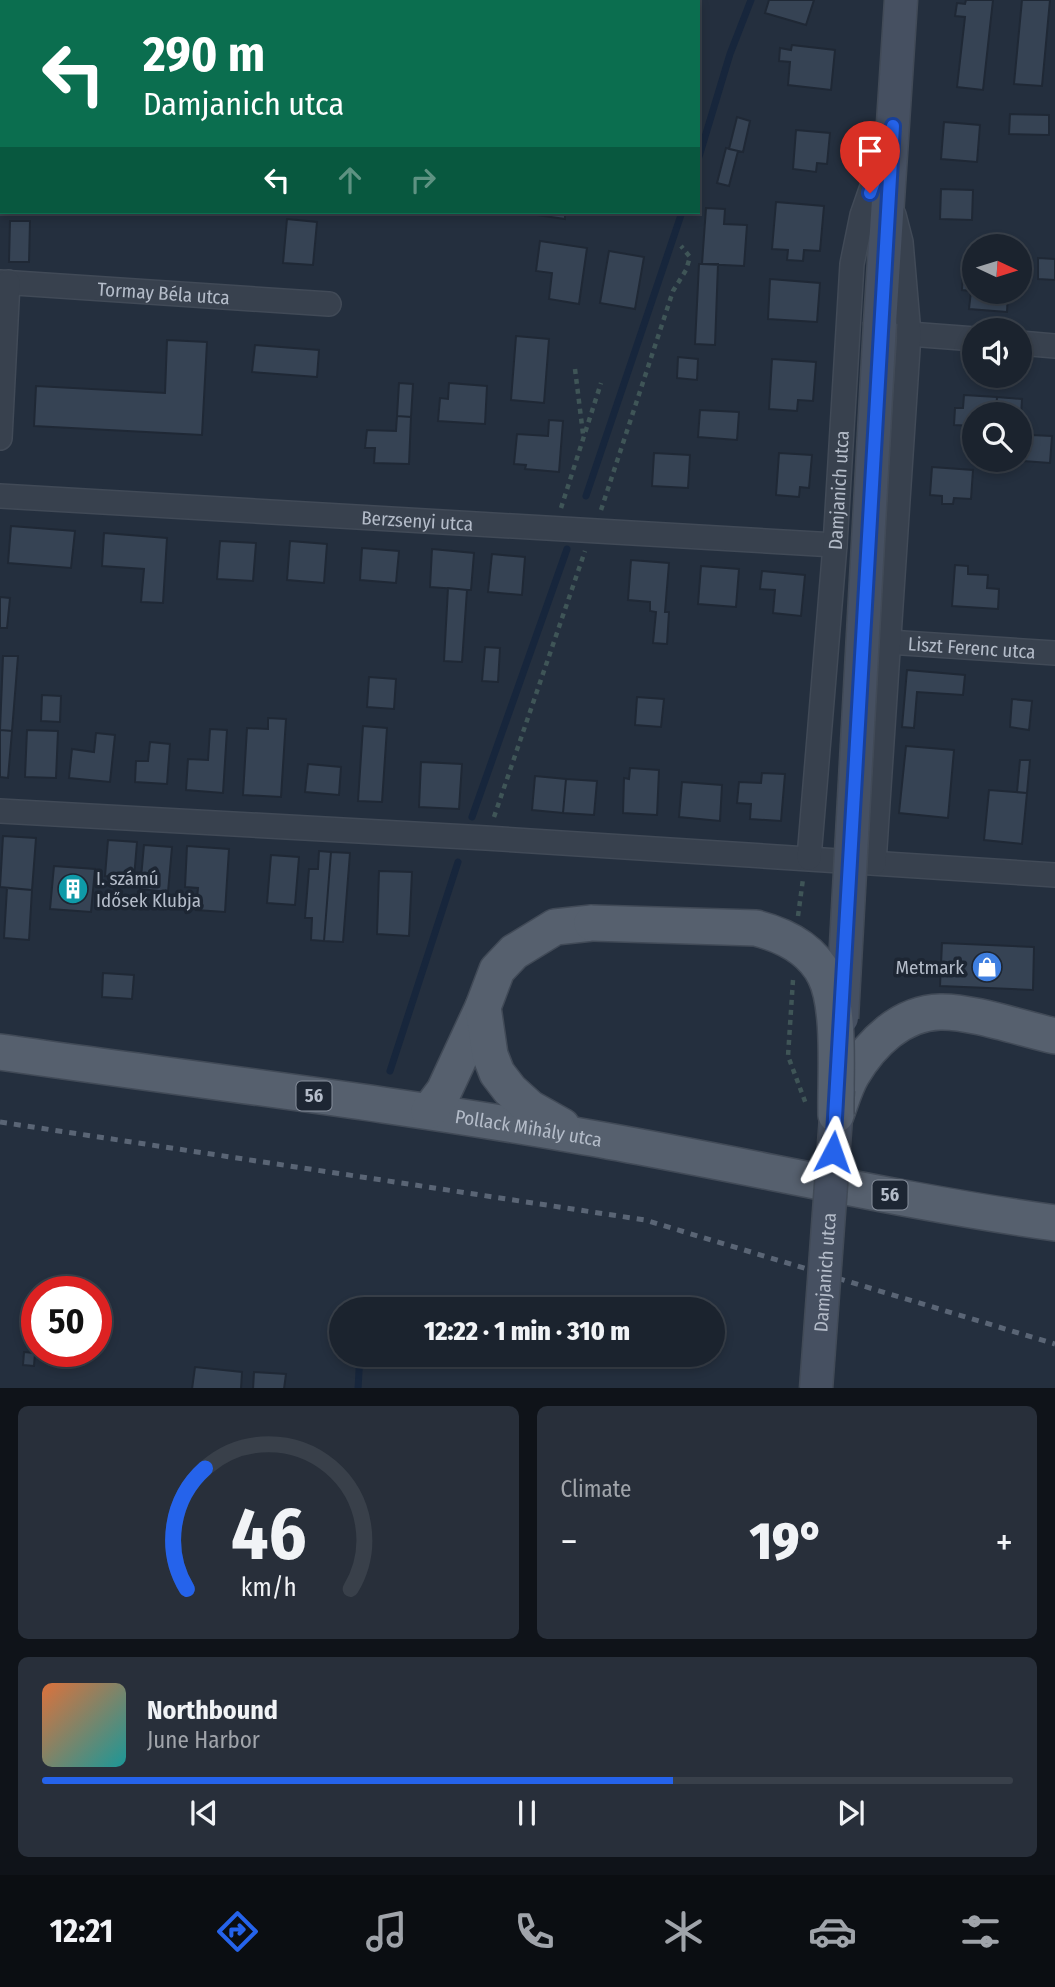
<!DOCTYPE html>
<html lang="en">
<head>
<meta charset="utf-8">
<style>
  body { margin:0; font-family:"Fira Sans Condensed",sans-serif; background:#282f3a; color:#f1f3f6; height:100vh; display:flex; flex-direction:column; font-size:26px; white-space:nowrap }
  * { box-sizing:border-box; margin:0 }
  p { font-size:23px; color:#a0a4aa }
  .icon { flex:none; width:38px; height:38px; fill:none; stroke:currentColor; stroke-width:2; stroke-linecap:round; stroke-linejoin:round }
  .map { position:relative; height:1388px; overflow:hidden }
  .side { display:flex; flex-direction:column; gap:18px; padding:18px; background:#0f1319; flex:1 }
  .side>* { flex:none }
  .banner { position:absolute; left:0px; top:0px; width:700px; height:214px; box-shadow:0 4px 10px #0003,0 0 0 2px #39404a; background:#0b6e4f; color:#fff; overflow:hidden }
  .needle { width:46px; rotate:94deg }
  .controls { position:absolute; left:962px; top:234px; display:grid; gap:14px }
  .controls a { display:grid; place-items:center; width:70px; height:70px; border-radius:50%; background:#1b232e; box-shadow:0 4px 10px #0003,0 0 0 2px #39404a; font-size:35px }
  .speed { position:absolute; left:21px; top:1276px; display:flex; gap:14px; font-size:35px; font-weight:700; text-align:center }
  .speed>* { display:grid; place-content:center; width:91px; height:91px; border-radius:50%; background:#1b232e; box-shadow:0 4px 10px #0003,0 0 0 2px #39404a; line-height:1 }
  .speed .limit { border:10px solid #d22; background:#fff; color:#111 }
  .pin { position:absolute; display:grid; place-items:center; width:60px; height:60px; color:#fff; margin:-72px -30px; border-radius:50% 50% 50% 0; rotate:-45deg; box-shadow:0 0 7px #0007 }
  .pin .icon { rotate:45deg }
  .me { position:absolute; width:77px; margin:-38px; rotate:4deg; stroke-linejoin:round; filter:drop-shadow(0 0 5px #0008) }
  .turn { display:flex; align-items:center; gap:24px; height:147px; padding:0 28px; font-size:32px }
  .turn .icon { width:91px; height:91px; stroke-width:2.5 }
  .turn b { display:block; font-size:49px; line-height:60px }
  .lanes { display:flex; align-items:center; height:66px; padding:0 28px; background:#0003; justify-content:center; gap:35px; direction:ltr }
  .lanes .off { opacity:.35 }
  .big { font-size:52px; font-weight:800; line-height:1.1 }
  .side .tile { flex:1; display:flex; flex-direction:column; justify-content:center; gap:10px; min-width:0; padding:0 24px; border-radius:10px; background:#282f3a }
  .side .dial { align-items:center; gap:0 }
  .dial svg { height:182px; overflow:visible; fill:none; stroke:#39404a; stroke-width:7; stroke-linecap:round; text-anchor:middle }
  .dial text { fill:#f1f3f6; stroke:none }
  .song { display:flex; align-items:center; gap:21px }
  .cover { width:84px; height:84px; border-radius:10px; background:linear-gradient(135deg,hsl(20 70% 55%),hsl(180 70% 35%)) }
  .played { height:7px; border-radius:4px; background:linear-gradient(90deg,#2563eb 65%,#39404a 65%) }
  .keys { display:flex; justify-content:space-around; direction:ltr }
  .heat { display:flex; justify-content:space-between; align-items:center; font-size:38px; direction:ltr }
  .side .tiles { flex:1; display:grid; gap:18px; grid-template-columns:1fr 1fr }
  .tile:last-child { grid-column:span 2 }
  .trip { position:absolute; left:329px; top:1297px; width:396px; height:70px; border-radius:35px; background:#1b232e; box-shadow:0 4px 10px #0003,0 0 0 2px #39404a; font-weight:800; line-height:70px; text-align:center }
  .dock { display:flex; height:112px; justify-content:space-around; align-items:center; background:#0b0e12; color:#a0a4aa }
  .dock .icon { width:49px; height:49px }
  .dock .current { color:#2563eb }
  .dock b { font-size:32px; color:#f1f3f6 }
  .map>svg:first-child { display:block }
</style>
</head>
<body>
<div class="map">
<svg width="1055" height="1389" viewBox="0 0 1055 1389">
  <rect width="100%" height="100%" fill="#242f3e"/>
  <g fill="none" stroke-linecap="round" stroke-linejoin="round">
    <path stroke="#17263c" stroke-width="7" d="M698 160 730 54 751 0
      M586 496 682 212
      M472 817 567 549
      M390 1071 458 862
      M358 1389 360 1354"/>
  </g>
  <path fill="#364354" stroke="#1f2835" stroke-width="2" d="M769 0H814L806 25 765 13Z
    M966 0H993L983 90 957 87 965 17 955 16 957 3 965 4Z
    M1022 0H1050L1042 86 1014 84Z
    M792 45 835 50 831 90 788 85 790 62 779 61 780 48 791 50Z
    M1010 114 1049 115V135L1009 134Z
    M737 117 750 121 743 152 729 149Z
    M944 122 980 125 977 162 941 159Z
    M796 130 830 133 827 164 817 163 816 172 793 169Z
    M726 148 738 151 729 186 717 183Z
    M941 189 973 190 972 220 940 219Z
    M776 202 824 206 820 251 804 250 803 261 787 260 788 250 772 249Z
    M706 208 725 209 724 224 747 225 744 266 702 264Z
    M530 212H565V219L530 214Z
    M287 219 317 222 313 265 283 263Z
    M10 221H30L29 262H9Z
    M540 241 587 248 579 304 549 299 552 273 536 271Z
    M609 251 644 257 635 309 600 303Z
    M1038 258 1055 259V280L1038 279Z
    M699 264H718L715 345 695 344Z
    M963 273 975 274V292H1008L1007 312 969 309 971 291 962 290Z
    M770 279 820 283 817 322 768 319Z
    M516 336 549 339 544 403 511 400Z
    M167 340 207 342 202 435 34 426 36 386 165 393Z
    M255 345 319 350 317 377 252 372Z
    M678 357 698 359 697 380 677 378Z
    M772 359 816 362 813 401 798 400 797 411 769 409Z
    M399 383 413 384 411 417 397 416Z
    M449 383 487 386 485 424 438 421 440 398 448 399Z
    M964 395 997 397 996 415H975V426L954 425 955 408H963Z
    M997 397 1022 399 1020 433V415H996Z
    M700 410 739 412 737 440 698 437Z
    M397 416 411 417 409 464 374 463 375 448H365L367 430 396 431Z
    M549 420 563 421 559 472 525 469 526 465 514 464 517 434 548 436Z
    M1031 435 1052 436 1050 463 1011 460H1020V440L1031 441Z
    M654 453 690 455 688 488 652 486Z
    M779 453 812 455 809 488 800 487 799 497 776 495Z
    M932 467 973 470 971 499 954 498 953 504H942V496L930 495Z
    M11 526 75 531 71 568 8 563Z
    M104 533 167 538 163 603 141 602 144 569 102 566Z
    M220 541 256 543 253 581 217 579Z
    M290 541 327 544 324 583 287 580Z
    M362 548 399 551 396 583 360 580Z
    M432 549 474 553 471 590 430 587Z
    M492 554 525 557 522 595 488 592Z
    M631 560 669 563 665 612H669L667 644 653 643 656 612 650 611V602L628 600Z
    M955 565 968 566V574L988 575 987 588 999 589 998 609 952 606Z
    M701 566 739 569 736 607 698 604Z
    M762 571 805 575 801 616 773 613 775 590 760 589Z
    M448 588 467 590 462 662 444 661Z
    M0 597 10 598 7 628H0Z
    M485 647 500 648 498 682 482 681Z
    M3 656H18L12 731 0 730Z
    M907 670 965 675 963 695 917 692 914 728 902 727Z
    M369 677 396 679 394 709 367 707Z
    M42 695 61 696 60 722 41 721Z
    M637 697 664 699 661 727 635 725Z
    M1012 699 1032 701 1029 730 1010 727Z
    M268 718 286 719 281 797 243 795 247 728 268 729Z
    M363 726 387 728 382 802 358 801Z
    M210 729 227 730 223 793 186 790 188 759 208 760Z
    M0 730 12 731 8 778 0 777Z
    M27 730 58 731 56 778 25 777Z
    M96 733 115 735 110 782 69 778 72 749 94 752Z
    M150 742 170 744 167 784 135 782 136 761H148Z
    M906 746 954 750 948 818 899 813Z
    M1020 760H1030L1027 793 1017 792Z
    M421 762 462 764 459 809 419 807Z
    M308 764 341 767 339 795 305 792Z
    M630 768 659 770 657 815 623 813 624 778 629 779Z
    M762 773 785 774 781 821 750 819 751 804 737 803 739 782 761 783Z
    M535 776 566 779 563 813 532 810Z
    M566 779 597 781 594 815 563 813Z
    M682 782 722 785 720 821 679 817Z
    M989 790 1027 793 1022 844 984 840Z
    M3 836 36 838 32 890 0 887Z
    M108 840 137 842 134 878 105 876Z
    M144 845 172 847 168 892 140 889Z
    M187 846 229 849 225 912 196 910 198 888 185 887Z
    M319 851 331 852 324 941 311 940 312 918H305L309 869H318Z
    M331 852 350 853 343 942 324 941Z
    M271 855 299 857 295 905 267 903Z
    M54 866 95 869 91 912 50 909Z
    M379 871 412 872 409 936 377 934Z
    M7 888 32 890 29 940 4 938Z
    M942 943 1034 947 1033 990 940 986Z
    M103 973 134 975 132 999 102 997Z
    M24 1352 35 1353 34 1366 23 1365Z
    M195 1367 242 1372 241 1389H192Z
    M254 1372 286 1374 284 1389H253Z"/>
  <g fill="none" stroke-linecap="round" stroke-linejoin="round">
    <g stroke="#414a57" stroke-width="26">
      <g id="street">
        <path d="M0 59H2"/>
        <path id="s1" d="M0 282 329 304"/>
        <path d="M909 334 975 339"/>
        <path d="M1020 343 1055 346"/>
        <path d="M0 438 8 282"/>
        <path id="s2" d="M0 496 835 545"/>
        <path id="s3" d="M888 642 1055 653"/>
        <path d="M0 811 486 838 1055 875"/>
        <path id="s4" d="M809 858 835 545 852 264 862 215 884 152"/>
        <path d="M874 863 909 334 901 242 894 215"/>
      </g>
    </g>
    <g stroke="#414a57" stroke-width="35">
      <path id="secondary" d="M880 323 901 0"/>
    </g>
    <g stroke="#414a57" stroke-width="38">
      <g id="primary">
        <path id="s5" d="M0 1052C195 1080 391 1103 585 1137 742 1164 897 1201 1055 1223"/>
        <path d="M429 1111 444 1091 483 1007"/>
        <path d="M836 1115C841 1102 845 1087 852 1075 871 1043 901 1013 940 1012 971 1011 1023 1029 1055 1036"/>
        <path d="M562 1126 530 1108 510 1090 497 1073 490 1055 483 1007 497 970 514 952 555 927 592 923"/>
      </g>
    </g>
    <path stroke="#3f5557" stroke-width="4.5" stroke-dasharray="5 5" stroke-linecap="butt" d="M575 369 583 434
      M561 508 601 383
      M601 510 673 291 686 270 690 257 681 246
      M494 817 585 551
      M798 916 803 879
      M793 980 788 1056 806 1104"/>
    <use href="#street" stroke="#38414e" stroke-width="23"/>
    <use href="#secondary" stroke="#465061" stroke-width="32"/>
    <use href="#primary" stroke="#56606e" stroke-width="35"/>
    <path stroke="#5a6575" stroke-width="5" stroke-dasharray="7 7" stroke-linecap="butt" d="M0 1122 645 1220 1055 1344"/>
    <g stroke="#414a57" stroke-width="35" stroke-linecap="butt">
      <g id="secondary-bridge">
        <path d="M842 1018 880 323"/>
        <path id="s6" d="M816 1389 838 1090"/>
      </g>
    </g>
    <g stroke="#414a57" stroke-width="38" stroke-linecap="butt">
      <path id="primary-bridge" d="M592 923 756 928C783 935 812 949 825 976 841 1008 835 1078 836 1115"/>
    </g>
    <use href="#secondary-bridge" stroke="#465061" stroke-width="32"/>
    <use href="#primary-bridge" stroke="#56606e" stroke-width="35"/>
  </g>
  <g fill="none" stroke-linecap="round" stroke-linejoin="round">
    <g stroke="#184099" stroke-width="18">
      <path id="route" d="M833 1152 893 126 870 193"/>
    </g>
    <use href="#route" stroke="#2563eb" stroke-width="12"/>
  </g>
  <defs>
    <g id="building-disc" transform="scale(1.575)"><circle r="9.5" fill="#0f9aa8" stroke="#1d2633"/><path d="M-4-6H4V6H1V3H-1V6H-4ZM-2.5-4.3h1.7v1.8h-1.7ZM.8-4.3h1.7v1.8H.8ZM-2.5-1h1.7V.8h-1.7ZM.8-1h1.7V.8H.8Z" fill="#fff"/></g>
    <g id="shop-disc" transform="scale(1.575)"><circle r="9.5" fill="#3f7fe0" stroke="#1d2633"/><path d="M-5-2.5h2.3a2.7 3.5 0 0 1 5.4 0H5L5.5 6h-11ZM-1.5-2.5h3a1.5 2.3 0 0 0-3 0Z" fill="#fff"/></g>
  </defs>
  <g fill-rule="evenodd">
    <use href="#building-disc" x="73" y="889"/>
    <use href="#shop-disc" x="987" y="967"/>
  </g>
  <g text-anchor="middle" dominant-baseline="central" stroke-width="7" stroke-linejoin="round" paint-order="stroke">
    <g fill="#1d2633" stroke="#878f9c" stroke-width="2">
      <rect x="296.5" y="1081.5" width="35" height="29" rx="5"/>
      <rect x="872.5" y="1180.5" width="35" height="29" rx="5"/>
    </g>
    <g font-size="18" font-weight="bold" fill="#b4bcc9">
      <text x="314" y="1096">56</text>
      <text x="890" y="1195">56</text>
    </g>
    <g font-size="19" fill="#b4bcc9" stroke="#1d2633">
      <text stroke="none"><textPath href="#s1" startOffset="164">Tormay Béla utca</textPath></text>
      <text stroke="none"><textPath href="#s4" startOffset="369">Damjanich utca</textPath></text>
      <text stroke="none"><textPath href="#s2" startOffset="418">Berzsenyi utca</textPath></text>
      <text stroke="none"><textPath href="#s3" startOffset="84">Liszt Ferenc utca</textPath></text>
      <text stroke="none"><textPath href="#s5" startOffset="534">Pollack Mihály utca</textPath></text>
      <text stroke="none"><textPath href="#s6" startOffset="117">Damjanich utca</textPath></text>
    </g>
    <g font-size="19" fill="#b4bcc9" stroke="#1d2633" text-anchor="start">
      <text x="96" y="878">I. számú<tspan x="96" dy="22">Idősek Klubja</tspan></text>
      <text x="964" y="967" text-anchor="end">Metmark</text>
    </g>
  </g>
</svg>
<div class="controls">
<a><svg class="needle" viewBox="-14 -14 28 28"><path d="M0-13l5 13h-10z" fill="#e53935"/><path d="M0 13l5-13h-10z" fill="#a0a4aa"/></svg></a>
<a><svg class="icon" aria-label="sound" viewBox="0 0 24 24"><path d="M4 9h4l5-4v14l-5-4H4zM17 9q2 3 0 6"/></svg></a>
<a><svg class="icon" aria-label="search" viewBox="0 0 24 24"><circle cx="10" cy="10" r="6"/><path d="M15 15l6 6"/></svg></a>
</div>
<div class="speed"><div class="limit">50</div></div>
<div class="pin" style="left:870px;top:193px;background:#d93025"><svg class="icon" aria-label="arrive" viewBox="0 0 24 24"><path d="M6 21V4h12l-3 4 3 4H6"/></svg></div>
<svg class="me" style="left:833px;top:1152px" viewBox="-20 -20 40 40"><path d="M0-17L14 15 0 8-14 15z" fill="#2563eb" stroke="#fff" stroke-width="4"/></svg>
<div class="trip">12:22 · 1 min · 310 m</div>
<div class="banner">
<div class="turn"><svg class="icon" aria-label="left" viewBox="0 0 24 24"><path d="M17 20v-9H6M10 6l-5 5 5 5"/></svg><div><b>290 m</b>Damjanich utca</div></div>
<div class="lanes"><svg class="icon" aria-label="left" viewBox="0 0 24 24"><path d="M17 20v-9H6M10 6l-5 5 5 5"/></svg><svg class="icon off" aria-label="ahead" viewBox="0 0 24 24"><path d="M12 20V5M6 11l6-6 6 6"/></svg><svg class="icon off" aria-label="right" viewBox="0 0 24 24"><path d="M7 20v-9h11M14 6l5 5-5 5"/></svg></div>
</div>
</div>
<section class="side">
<div class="tiles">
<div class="tile dial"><svg viewBox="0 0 100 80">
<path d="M14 69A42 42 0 1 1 86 69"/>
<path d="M14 69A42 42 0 0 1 22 16" stroke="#2563eb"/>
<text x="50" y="56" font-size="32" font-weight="700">46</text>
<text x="50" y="72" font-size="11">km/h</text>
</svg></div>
<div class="tile"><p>Climate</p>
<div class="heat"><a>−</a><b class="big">19°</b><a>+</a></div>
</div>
<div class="tile">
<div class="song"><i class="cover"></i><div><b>Northbound</b><p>June Harbor</p></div></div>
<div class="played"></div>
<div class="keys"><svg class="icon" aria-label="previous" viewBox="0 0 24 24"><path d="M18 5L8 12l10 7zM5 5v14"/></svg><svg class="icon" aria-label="pause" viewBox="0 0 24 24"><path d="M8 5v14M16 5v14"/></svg><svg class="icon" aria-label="next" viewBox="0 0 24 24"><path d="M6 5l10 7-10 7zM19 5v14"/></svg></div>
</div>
</div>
</section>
<nav class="dock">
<b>12:21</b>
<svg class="icon current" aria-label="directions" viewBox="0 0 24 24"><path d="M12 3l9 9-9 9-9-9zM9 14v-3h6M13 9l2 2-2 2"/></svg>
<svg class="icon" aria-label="music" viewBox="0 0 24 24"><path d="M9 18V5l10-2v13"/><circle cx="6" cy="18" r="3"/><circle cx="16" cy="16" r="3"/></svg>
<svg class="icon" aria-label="phone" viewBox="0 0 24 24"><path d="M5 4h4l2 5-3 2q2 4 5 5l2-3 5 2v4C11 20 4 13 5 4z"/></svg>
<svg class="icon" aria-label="climate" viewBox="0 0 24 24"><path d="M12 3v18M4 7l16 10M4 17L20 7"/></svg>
<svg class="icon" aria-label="car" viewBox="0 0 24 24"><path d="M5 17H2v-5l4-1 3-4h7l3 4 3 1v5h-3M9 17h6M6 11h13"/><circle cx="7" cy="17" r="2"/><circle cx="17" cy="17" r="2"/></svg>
<svg class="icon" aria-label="filters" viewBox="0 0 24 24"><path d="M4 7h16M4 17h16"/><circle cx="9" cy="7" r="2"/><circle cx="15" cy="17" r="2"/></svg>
</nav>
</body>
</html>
